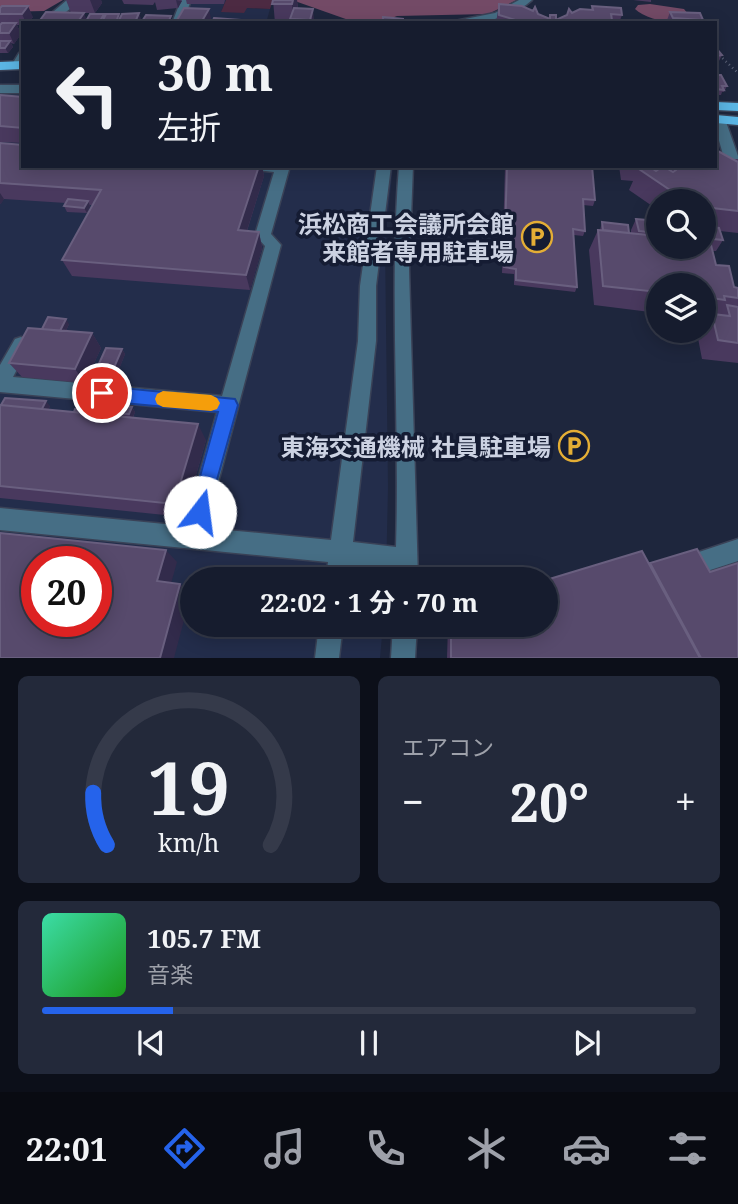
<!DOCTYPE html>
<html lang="ja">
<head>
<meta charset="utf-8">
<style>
  body { margin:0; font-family:"Noto Serif","Noto Sans JP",serif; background:#23293a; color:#f1f3f6; height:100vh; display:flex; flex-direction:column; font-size:26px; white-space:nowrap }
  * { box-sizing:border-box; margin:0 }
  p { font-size:23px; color:#9ea1aa }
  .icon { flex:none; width:38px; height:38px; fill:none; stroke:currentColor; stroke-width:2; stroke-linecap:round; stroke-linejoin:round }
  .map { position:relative; height:658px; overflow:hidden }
  .sheet { display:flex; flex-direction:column; gap:18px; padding:18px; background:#0c0f19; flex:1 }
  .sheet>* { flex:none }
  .top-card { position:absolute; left:21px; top:21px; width:696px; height:147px; border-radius:0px; box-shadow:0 4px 18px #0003,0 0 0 2px #353a4a; background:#161c2e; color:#f1f3f6; overflow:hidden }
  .tools { position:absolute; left:646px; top:189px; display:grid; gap:14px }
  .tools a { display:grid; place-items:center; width:70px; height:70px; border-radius:50%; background:#161c2e; box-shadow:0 4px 18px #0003,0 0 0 2px #353a4a; font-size:35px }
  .speed { position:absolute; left:21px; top:546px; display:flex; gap:14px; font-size:35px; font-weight:700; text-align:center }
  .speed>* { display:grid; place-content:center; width:91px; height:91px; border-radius:50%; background:#161c2e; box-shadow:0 4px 18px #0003,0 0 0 2px #353a4a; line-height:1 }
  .speed .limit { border:10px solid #d22; background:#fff; color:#111 }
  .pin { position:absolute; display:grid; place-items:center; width:60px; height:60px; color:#fff; margin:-30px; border:4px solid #fff; border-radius:50%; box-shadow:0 2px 7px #0007 }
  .me { position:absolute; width:77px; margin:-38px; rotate:15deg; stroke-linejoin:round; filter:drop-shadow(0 0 5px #0008) }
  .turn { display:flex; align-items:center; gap:24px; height:147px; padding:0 21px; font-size:32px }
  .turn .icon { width:91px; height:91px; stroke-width:2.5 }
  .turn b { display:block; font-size:49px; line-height:60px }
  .big { font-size:52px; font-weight:700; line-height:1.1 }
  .sheet .tile { flex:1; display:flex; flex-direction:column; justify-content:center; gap:10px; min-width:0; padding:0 24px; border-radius:10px; background:#23293a }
  .sheet .dial { align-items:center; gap:0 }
  .dial svg { height:182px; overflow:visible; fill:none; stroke:#353a4a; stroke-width:7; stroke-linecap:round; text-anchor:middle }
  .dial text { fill:#f1f3f6; stroke:none }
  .song { display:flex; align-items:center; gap:21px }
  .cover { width:84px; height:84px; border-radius:10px; background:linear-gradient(135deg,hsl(160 70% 55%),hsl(120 70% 35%)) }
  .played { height:7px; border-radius:4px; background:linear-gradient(90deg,#2563eb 20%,#353a4a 20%) }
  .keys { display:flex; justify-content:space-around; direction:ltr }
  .heat { display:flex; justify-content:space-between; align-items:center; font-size:38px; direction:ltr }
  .sheet .tiles { flex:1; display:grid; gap:18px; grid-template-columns:1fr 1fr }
  .tile:last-child { grid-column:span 2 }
  .trip { position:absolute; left:180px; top:567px; width:378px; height:70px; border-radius:35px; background:#161c2e; box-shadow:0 4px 18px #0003,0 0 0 2px #353a4a; font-weight:700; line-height:70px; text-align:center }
  .tabs { display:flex; height:112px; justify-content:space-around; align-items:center; background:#090b12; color:#9ea1aa }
  .tabs .icon { width:49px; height:49px }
  .tabs .active { color:#2563eb }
  .tabs b { font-size:32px; color:#f1f3f6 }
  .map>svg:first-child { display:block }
</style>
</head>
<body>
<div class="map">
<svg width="738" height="658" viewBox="0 0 738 658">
  <rect width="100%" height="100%" fill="#1e263d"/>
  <path fill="#232d4b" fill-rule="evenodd" d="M188 0H226L221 12 246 8 270 9 266 23 179 20Z
    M23 83V166H393L385 243 388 487 386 579H192V625H383L380 658H0V84ZM37 562H96V621H37Z"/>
  <path fill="#4c2a42" d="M226 0H273L270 9 247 8 244 13 221 12Z"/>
  <path fill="#734a66" d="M0 0H63L44 11 0 12Z
    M292 0H517L488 14 397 16 379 23H357Z
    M650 4 684 9 692 19C678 26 646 20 635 9L638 5Z"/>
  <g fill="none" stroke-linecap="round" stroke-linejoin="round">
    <g stroke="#3a4257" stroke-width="3">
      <path id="minor" d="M67 0H81L52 23H40Z
        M181 0H191L183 23H172Z
        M519 0H532C507 22 477 23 445 23L495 13Z
        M23 52V66L13 68 11 66 19 53Z
        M0 85H23V93H0Z
        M716 116 725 119 738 156V166L724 158 716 130Z
        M250 166H290L271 234 281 245 206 528 331 540 358 341 360 286 377 166H391L376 286V341L353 542 396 547C400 420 389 293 399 166H413L409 269 418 579H396V569L350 565 348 579H326L328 562 0 530V508L185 526 217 412 0 392V365L15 339 21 337 27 339 30 344 13 377 222 396 265 246 255 235 274 172 257 170Z
        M738 539V561L698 574 690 571 687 563 690 555Z
        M319 625H343L339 658H315Z
        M393 625H417L415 658H391Z"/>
    </g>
    <g stroke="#3a4257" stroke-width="3">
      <path id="major" d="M23 61V69L0 70V62Z
        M716 102 738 103V111L716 110Z
        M716 115 738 117V125L716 123Z"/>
    </g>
    <path stroke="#5d6479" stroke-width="2.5" stroke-dasharray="1 3.5" stroke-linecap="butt" d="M716 52 738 73"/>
    <use href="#minor" fill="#466e85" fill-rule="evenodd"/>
    <use href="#major" fill="#5bb5e4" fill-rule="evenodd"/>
  </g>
  <path fill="#49395e" d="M66 0H101L102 3 95 13H71Z
    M122 0H182L178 8 157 10 155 2 153 5 124 4Z
    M186 0H225L224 4H187Z
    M273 0H297L298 8 314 19 313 23H275Z
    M633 0H651V2Z
    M499 4 538 14 548 19 550 15 556 20 572 13 591 10 592 6 622 15 619 23H496Z
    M0 8 33 17 28 23H23V25H17L21 34 14 44 11 43 13 47 8 53H0Z
    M670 12 703 20 702 23H666Z
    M177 20 212 22 240 20 241 23H178Z
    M716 48 722 55 719 61H716Z
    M716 75 727 86 724 92H722L721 95H716Z
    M0 95 23 97V143L0 142Z
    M0 143 23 166H262L264 176 247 231 259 232 262 248 250 290 72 276 62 260 93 205H90V206L87 213 67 212 64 206 66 203 4 199 0 204Z
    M732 159H738V233L720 231 723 240 716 251H713L716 265 734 287 738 288V363L702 359 697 333 698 331H704V324L708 319 704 318V285H658V313L594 305 589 250 598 230H600L602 222 631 233V230L636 219 658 221V247H704V201H658V210L629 190 633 181 621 180 619 166H716Z
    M505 166H592L595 200 593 206 583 205 585 231 583 236 574 235 577 287 575 292 514 285V274L502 273Z
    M69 324 66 331 92 333 101 348 85 383 22 377 9 363 42 329Z
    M122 349 125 354 117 374 100 373 97 368Z
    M0 405 50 406 48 410 118 416 115 413 132 407 135 412 133 418 206 440 184 517 0 498Z
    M649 564 710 572 738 658H447L448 625H546Z"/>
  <path fill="#322b4b" d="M90 0H101L102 3 95 13Z
    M176 0 182 1 178 8Z
    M293 0H297L298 10 293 19 292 4Z
    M28 6 33 17 28 23H26L22 14Z
    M209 9 212 23H203L202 21Z
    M313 9 314 19 313 23H311Z
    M84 13 88 23H77Z
    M139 13 141 19 139 23H116L119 14 121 19Z
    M16 23 21 34 14 44 9 33Z
    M10 41 13 47 8 53 5 48Z
    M259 166H262L264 176 242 246 238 230Z
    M681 191 675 201H672L676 194Z
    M0 193 4 199 1 204 0 203Z
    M88 201 90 206 87 213 84 208Z
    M259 232 262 248 250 290 246 275Z
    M66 319 69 324 63 337 59 332Z
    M92 333 101 348 85 383 75 369Z
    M122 349 125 354 117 374 113 370Z
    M46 401 50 406 45 417 40 413Z
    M132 407 135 412 132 419 129 414Z
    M198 424 206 440 184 517 174 504Z
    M166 550 177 562 169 591 157 581Z
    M180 584 191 594 174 658H160Z"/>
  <path fill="#574a6c" stroke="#695f7f" stroke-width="2" fill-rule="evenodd" d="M273 0H293L292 4H272Z
    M499 4 522 6 533 11 535 7 538 14 550 19V15H556V20L567 15 569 9 572 13 580 9 593 10 592 6 621 8 622 15 611 14 612 20 599 23H520L519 21 499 15Z
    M2 6H28L22 14H0V8Z
    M184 8 209 9 202 21H196L195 23H182L184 20H177Z
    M294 8 313 9 310 20 290 19Z
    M46 12 84 13 77 23H38Z
    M670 12 700 13 703 20 673 18Z
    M139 13 136 20 118 22 122 14Z
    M90 14H104L100 21 95 23H85Z
    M106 14H119L116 22H102Z
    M146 15 171 16 168 23H141Z
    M383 17 403 19V23H383Z
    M214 18 240 20 239 23H212Z
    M2 23H16L9 33H0V25Z
    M0 41H10L5 48H0Z
    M716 48 722 55 716 56Z
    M716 75H721L727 86H722L724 90 716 89Z
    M0 95 23 97V128L0 126Z
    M0 143 23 145V166H259L238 230 259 232 246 275 62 260 101 190 0 183Z
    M716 150 738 162V211L704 207V201H684L681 191 676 194 639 169 644 166H649L656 171 663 166 673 172 676 170V166H716Z
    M507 166H592L595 200 583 199 585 231 573 229 577 287 516 280V269L504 267Z
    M68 199 88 201 84 208 64 206Z
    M636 219 658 221V233L639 231Z
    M602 222 628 225 629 233 603 230Z
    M704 226 719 228 723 240 704 238Z
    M598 230 658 236V247H704V241H710L716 265 729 266 734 287 738 288V298L724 296 725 300 704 297V285H658V292L603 286Z
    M727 305 738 307V343L718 340 712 314 730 316Z
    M48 317 66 319 60 331 42 329Z
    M28 328 92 333 75 369 9 363Z
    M106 348 122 349 113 370 97 368Z
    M5 398 46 401 42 409 1 405Z
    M0 405 198 424 174 504 0 486Z
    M118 406 132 407 129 414 115 413Z
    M75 409 85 410 84 413 74 412Z
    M0 533 166 550 157 581 180 584 160 658H0ZM37 562H96V621H37Z
    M697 549 710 572 738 563V658H701L650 563Z
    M642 551 700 658H451V625H546V580Z"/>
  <path fill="#2563eb" stroke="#184099" stroke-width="2" d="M102 386 235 399 238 405 206 519 200 522 193 519 190 512 218 412 102 401 96 399 93 393 96 388Z"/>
  <path fill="#f59e0b" d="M163 391 211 395 217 398 220 403 217 409 211 411 163 407 157 404 155 399 157 394Z"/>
  <defs>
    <g id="parking-ring" transform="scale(1.575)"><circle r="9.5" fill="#151c33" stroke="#e4ae35" stroke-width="1.5"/><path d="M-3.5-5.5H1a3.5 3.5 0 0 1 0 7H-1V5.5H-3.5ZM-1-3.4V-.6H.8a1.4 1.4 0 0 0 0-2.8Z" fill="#e4ae35"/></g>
  </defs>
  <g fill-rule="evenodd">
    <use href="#parking-ring" x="537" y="237"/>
    <use href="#parking-ring" x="574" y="446"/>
  </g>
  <g text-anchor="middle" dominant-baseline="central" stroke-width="7" stroke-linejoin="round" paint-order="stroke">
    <g font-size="24" font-weight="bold" fill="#ccd2e2" stroke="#151c33" text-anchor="end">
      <text x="514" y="223">浜松商工会議所会館<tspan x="514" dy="28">来館者専用駐車場</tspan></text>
      <text x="551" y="446">東海交通機械 社員駐車場</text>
    </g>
  </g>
</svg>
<div class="tools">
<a><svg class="icon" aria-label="search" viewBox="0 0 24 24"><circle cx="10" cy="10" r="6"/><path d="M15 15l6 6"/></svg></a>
<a><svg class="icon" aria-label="layers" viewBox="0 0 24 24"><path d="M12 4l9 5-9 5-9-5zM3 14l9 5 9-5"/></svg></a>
</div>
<div class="speed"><div class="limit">20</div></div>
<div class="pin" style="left:102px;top:393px;background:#d93025"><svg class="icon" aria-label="arrive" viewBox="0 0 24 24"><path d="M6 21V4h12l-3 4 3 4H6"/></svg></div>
<svg class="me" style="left:200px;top:512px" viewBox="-20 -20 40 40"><circle r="19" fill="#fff"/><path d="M0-13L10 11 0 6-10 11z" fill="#2563eb"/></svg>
<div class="trip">22:02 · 1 分 · 70 m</div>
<div class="top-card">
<div class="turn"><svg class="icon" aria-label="left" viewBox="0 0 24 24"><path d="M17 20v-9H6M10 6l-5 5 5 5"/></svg><div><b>30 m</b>左折</div></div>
</div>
</div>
<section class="sheet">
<div class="tiles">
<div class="tile dial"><svg viewBox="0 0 100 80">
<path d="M14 69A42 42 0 1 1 86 69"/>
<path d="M14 69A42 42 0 0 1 8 46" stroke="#2563eb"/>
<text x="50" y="56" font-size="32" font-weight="700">19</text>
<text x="50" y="72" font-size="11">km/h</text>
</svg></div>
<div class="tile"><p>エアコン</p>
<div class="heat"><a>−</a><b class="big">20°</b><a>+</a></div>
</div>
<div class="tile">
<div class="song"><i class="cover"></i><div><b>105.7 FM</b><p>音楽</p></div></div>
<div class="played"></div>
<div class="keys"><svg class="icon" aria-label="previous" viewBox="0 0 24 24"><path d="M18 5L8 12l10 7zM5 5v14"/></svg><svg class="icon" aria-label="pause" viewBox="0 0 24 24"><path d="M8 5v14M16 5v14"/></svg><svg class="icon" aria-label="next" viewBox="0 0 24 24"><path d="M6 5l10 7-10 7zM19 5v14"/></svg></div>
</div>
</div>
</section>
<nav class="tabs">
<b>22:01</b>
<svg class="icon active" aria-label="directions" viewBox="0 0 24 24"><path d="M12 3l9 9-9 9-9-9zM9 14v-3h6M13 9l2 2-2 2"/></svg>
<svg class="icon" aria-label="music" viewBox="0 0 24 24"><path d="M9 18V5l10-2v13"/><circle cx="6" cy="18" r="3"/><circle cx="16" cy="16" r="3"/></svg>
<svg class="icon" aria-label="phone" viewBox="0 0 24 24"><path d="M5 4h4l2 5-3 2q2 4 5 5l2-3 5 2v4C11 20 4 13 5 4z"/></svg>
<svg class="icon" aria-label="climate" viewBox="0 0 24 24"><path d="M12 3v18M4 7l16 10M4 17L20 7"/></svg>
<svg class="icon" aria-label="car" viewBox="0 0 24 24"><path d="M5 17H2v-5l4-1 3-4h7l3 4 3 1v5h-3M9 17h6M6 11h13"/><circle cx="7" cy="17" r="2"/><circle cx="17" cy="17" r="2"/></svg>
<svg class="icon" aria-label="filters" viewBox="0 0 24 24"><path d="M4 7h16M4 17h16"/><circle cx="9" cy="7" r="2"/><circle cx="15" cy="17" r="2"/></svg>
</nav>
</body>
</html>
